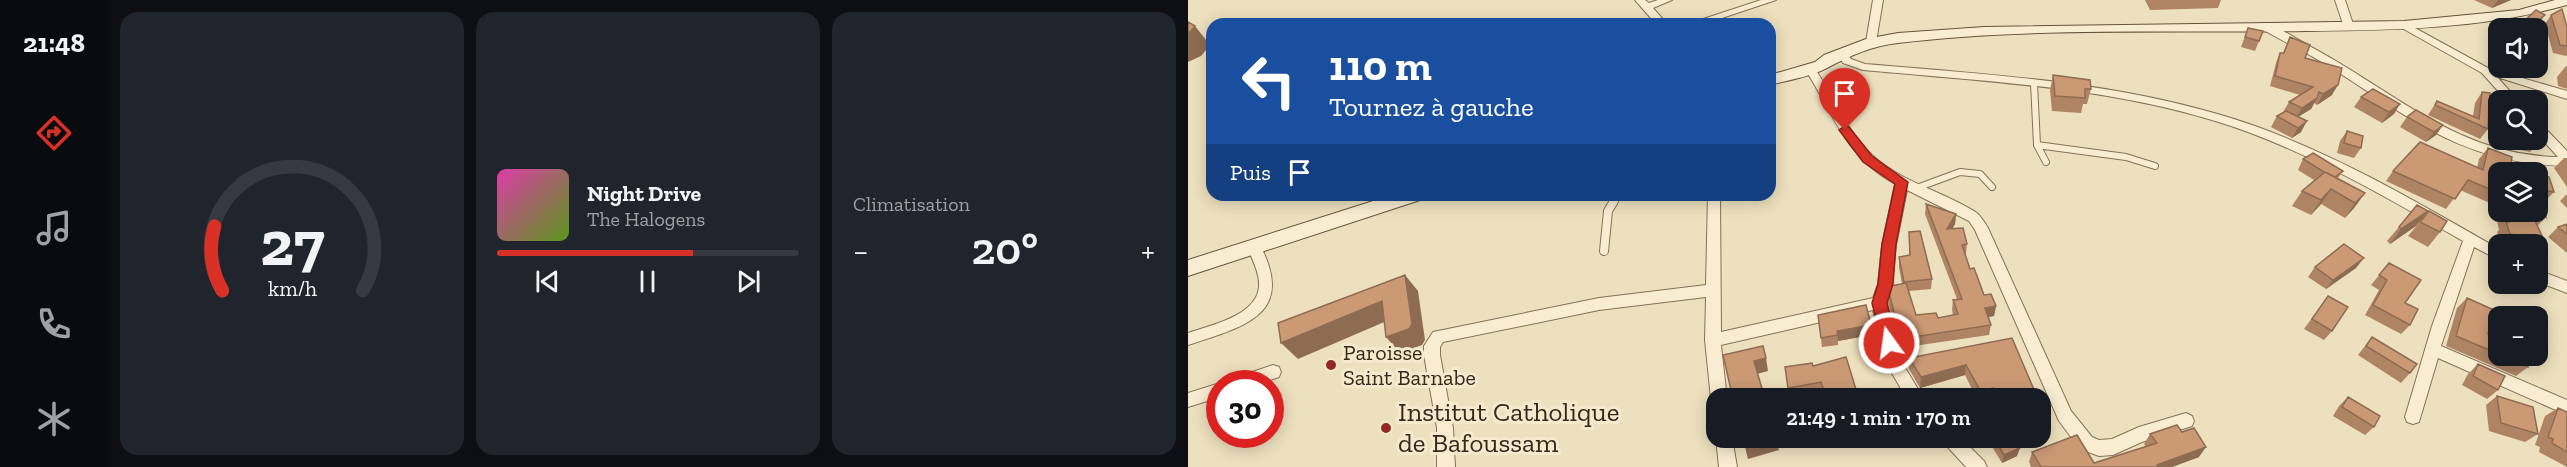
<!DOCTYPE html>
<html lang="fr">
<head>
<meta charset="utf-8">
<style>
  body { margin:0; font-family:"Zilla Slab",serif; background:#20242c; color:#f1f3f6; height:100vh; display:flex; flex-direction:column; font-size:22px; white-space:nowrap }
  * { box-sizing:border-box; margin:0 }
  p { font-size:20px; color:#9ea1a6 }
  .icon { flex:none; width:33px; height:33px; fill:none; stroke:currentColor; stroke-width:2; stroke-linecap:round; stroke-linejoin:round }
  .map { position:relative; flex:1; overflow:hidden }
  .panel { display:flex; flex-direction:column; gap:12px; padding:12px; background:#0d0f14; width:1080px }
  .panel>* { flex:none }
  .banner { position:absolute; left:18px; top:18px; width:570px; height:183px; border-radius:18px; box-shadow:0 3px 15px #0003; background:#1a4fa0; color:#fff; overflow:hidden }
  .fabs { position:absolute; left:1300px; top:18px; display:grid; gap:12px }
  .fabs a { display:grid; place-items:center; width:60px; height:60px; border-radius:12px; background:#171b24; box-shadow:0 3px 15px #0003; font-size:30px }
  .speed { position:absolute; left:18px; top:370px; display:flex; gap:12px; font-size:30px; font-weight:700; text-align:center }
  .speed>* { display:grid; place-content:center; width:78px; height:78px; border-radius:50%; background:#171b24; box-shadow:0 3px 15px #0003; line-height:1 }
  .speed .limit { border:9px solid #d22; background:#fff; color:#111 }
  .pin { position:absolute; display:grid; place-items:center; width:51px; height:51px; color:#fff; margin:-62px -26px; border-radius:50% 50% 50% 0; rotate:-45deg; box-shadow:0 0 6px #0007 }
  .pin .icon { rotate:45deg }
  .me { position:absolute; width:66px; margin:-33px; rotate:346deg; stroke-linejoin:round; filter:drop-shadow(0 0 4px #0008) }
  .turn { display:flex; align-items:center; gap:21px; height:126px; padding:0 24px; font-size:27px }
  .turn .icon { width:78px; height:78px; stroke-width:2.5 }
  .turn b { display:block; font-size:42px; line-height:51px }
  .then { display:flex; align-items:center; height:57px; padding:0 24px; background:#0003; gap:12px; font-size:22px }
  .big { font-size:45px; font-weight:600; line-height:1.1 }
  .panel .card { flex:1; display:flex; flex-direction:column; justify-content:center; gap:9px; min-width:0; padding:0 21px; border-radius:18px; background:#20242c }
  .panel .dial { align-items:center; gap:0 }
  .dial svg { height:156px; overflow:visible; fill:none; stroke:#363941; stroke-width:7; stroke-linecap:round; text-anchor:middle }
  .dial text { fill:#f1f3f6; stroke:none }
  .song { display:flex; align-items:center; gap:18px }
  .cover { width:72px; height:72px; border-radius:9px; background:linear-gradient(135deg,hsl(320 70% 55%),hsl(90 70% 35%)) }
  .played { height:6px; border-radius:3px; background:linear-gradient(90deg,#d93025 65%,#363941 65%) }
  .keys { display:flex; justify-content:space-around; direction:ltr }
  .heat { display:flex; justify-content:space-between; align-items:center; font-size:33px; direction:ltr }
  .panel .tiles { flex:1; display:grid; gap:12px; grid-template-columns:repeat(3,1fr) }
  .trip { position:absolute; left:518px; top:388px; width:345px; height:60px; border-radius:18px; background:#171b24; box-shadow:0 3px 15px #0003; font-weight:600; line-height:60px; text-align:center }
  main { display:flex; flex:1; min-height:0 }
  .menu { display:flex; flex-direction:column; width:108px; justify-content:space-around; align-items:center; background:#090b0e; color:#9ea1a6 }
  .menu .icon { width:42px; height:42px }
  .menu .on { color:#d93025 }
  .menu b { font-size:27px; color:#f1f3f6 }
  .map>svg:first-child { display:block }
</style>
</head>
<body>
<main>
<nav class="menu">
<b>21:48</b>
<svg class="icon on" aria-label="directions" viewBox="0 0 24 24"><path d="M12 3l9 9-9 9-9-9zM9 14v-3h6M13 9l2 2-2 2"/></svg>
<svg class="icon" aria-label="music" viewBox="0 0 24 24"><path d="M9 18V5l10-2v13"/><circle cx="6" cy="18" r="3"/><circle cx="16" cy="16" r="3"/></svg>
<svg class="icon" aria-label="phone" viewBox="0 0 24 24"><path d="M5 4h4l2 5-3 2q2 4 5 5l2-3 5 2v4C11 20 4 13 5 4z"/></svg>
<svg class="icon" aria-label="climate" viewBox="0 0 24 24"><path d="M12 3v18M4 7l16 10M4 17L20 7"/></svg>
</nav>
<section class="panel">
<div class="tiles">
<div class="card dial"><svg viewBox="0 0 100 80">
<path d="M14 69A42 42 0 1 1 86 69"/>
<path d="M14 69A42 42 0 0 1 10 36" stroke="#d93025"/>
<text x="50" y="56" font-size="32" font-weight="700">27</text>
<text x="50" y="72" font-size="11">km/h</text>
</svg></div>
<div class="card">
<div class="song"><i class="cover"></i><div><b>Night Drive</b><p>The Halogens</p></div></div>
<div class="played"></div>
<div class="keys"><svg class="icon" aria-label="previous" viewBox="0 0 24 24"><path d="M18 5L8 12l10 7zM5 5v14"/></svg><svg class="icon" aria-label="pause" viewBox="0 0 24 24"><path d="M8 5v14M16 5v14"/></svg><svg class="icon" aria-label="next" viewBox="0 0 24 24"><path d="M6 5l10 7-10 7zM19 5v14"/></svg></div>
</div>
<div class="card"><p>Climatisation</p>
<div class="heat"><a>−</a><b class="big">20°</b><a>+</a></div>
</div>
</div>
</section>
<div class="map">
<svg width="1379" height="467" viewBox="0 0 1379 467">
  <rect width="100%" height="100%" fill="#ede0be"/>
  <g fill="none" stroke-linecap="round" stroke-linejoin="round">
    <g stroke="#857157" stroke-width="8">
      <path id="lane-far1" d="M846 83 849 145 858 162
        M849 145 938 157 967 166
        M726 189 772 172 792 174 804 187
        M425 202 430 195"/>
    </g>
    <g stroke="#857157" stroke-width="10">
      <path id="lane" d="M416 251 420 211 426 201"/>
    </g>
    <g stroke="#857157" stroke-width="2">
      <path id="street" d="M447 0H457L461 3 470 0H484L465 8 479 24H468Z
        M573 0H588L516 24H500Z
        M685 0H695L688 42 683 45 678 42Z
        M1147 0H1157L1165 24 1164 26H1156L1155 24Z
        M1216 22 1300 68 1379 91V99L1309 77 1330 100H1318L1294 73 1212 27V23Z
        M1076 23C1093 28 1110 40 1125 48 1208 93 1270 155 1370 157L1350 135V124L1354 125 1379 151V166C1277 164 1227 121 1145 69 1122 54 1096 42 1072 28V24Z
        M654 51 658 52 663 59 677 64C808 75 941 82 1067 126 1153 157 1232 204 1311 249V260L1286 247 1253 346 1379 400V415L1250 358 1231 422 1225 424 1219 422 1217 417 1244 326 1275 241C1205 201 1135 160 1060 132 937 87 804 82 675 70L655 63 649 54Z
        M622 66 626 67C645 96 658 131 684 155 714 183 755 191 789 213 793 217 797 223 800 228L883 411 904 437 911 440 924 439 951 427 998 413 1004 416 1006 421 1004 426 954 442 925 455 911 456 892 449 871 421 787 230 781 221 719 190 708 245 704 284 698 303 713 361 736 399H719L698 363 685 310 533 345 539 399H528V405L523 399 517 340 518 297 411 310 255 342 252 347V355L265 428 267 467H249V428L236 355V346L245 332 411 298 518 285 520 195H532L533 332 685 298 690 284 694 245 707 184C656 155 647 116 617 69Z
        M66 242 71 243C109 315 57 326 0 345V333C23 325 68 316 71 287 72 273 64 259 59 247L61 243Z
        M1350 270 1379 281V293L1350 282Z
        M85 365 91 367 93 372 91 377 70 384H42L44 379Z
        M32 383 35 384H32V397L0 407V393Z
        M528 438H544L549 467H531Z
        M754 438H773L796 461 799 467H778L756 443Z"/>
    </g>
    <g stroke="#67523b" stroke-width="2">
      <path id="secondary" d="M1367 0H1379V5C1294 29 1206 30 1118 31 985 33 842 27 710 43 683 46 662 56 639 68 622 77 600 80 582 85V75L627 62 636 55 678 39 710 33 796 27 1216 21 1331 10Z
        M204 195H234L232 200 0 276V260Z"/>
    </g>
    <use href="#lane-far1" stroke="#f8edd1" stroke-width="6"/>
    <use href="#lane" stroke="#f8edd1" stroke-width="8"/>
    <use href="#street" fill="#f8edd1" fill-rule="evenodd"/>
    <use href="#secondary" fill="#f8edd1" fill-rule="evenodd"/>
  </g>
  <path fill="#af8465" d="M957 0H1033L1030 8 962 10Z
    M1286 0H1323L1304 8Z
    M1363 15 1379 27V55L1378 56 1365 53 1357 24Z
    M1060 28 1075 31 1067 51 1053 47Z
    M1102 37 1144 95 1129 105 1126 103 1123 109 1110 117 1113 132 1104 138 1083 127 1089 116 1095 112 1101 102 1112 95 1082 86 1088 63 1092 53H1095Z
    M1311 47V59L1309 60 1305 56Z
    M1378 66 1379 67V89L1370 86 1369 77Z
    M865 75 903 89 899 104H895L893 113 864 111 862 90Z
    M1294 92 1300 129 1292 139 1240 115 1249 101 1285 116 1287 103Z
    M1173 97 1206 114 1194 123 1166 107Z
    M1219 117 1255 125 1248 135 1238 142 1212 127Z
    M1159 131 1173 148 1166 158 1149 153 1152 141Z
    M1313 140H1350L1351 142 1342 152 1313 146Z
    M1300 148 1311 172V196L1304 204 1272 190 1258 209 1198 181 1205 171 1289 168 1291 159Z
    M1376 158H1379V187L1366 168Z
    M1115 159 1155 171 1150 178 1177 193 1166 208 1157 218 1133 204 1123 215 1104 206 1114 191 1126 180 1110 170Z
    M1350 175 1366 192 1356 202 1354 201 1358 217 1349 226 1356 240 1350 245V244H1313L1309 232 1311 230 1306 207 1311 202V212H1350Z
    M1379 194V208L1372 201Z
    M738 204 768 214 767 224 764 229 779 244 778 254H777L782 269 796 295 808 306 806 316 800 317 803 325 801 335 712 348 700 303 701 293 714 284 711 267V257L721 256V232L744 279 743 289 721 291 728 315 750 318 765 315 764 310 765 300 769 299 737 214Z
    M1240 211 1228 226 1202 244 1199 241 1211 227Z
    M1241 211 1252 232 1240 247 1220 236Z
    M1379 224V253L1360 237 1370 227Z
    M1201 263 1217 303 1222 325 1213 334 1177 315 1191 290 1183 285Z
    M1127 267 1168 268 1138 289 1120 277Z
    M1140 296 1144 331 1136 340 1116 329Z
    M1279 298 1300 334 1311 339V356H1341L1340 367 1328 376 1258 346 1269 308Z
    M630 315 683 335 650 341V345L634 347Z
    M1184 337 1222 373 1213 383 1170 355Z
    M824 338 850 399H803V398L800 399H789L777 375 732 388 721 369V358Z
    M1290 364 1310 390 1299 399 1274 385 1280 374Z
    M625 366 671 399H637L634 391 601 397 597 367Z
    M1309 396 1350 434 1337 442 1301 431 1298 405Z
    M1160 397 1186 427 1177 435 1145 416 1151 406Z
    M1370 408 1379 412V467L1351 452 1352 447 1347 445 1357 416Z
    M962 434 1011 457 984 467H843L841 462 844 452 906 463 958 447 956 444Z
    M800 438H826L829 456 814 463 800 440Z"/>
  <path fill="#8e6c52" d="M1310 0H1323L1304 8Z
    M1357 15 1346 28H1342Z
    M7 26 22 45 13 56 0 62V34Z
    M1150 85 1144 95 1129 105 1135 94Z
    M1129 98 1123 109 1108 118 1114 108Z
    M1212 104 1206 114 1194 123 1201 112Z
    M1119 121 1113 132 1104 138 1110 128Z
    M1255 125 1248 135 1238 142 1246 132Z
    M1143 189 1133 204 1123 215 1133 200Z
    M1177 193 1166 208 1157 218 1167 203Z
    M66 195H88L87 199 72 201Z
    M1240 211 1228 226 1202 244 1213 229Z
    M768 214 767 224 758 239 759 229Z
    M1176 258 1168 268 1138 289 1145 280Z
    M217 275 230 291 237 340 234 345 212 353 198 337Z
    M194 301 208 317 110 359 93 343Z
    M808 306 806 316 795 318 797 308Z
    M683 325V335L650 341 649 331Z
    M578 358 580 371 569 374 566 361Z
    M778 365 777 375 732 388 733 377Z
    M805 388 803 398 800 399H792L793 392Z
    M588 438 591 450 560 459 557 447Z
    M1018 447 1011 457 984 467H968L969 465Z
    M832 448 829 456 814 463 816 455Z"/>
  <path fill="#cb9a75" stroke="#8e6c52" stroke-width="1.5" d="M1374 9 1379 27V46L1372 45 1363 15Z
    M1348 10 1357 15 1342 28H1329Z
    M0 22 7 26 0 34Z
    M1060 28 1075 31 1071 41 1057 37Z
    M1102 37 1122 45 1117 58 1154 68 1150 85 1135 94 1131 92 1129 98 1114 108 1101 102 1125 87 1087 76 1092 53H1096Z
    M865 75 902 80 903 89H897V98L867 96Z
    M1185 89 1212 104 1201 112 1173 97Z
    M1294 92 1302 93 1300 129 1247 105 1249 101 1291 119Z
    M1228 110 1255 125 1246 132 1219 117Z
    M1098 111 1119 121 1110 128 1089 116Z
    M1159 131 1175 136 1173 148 1156 143Z
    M1350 138 1351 142 1340 140H1350Z
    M1232 142 1295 170 1300 148 1324 157 1322 170H1324L1323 172H1311V193L1280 180 1267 199 1205 171Z
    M1125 153 1155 171 1147 177 1137 172H1136L1115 159Z
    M1137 172 1177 193 1167 203 1143 189 1133 200 1114 191Z
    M1350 175 1361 177 1366 192 1351 189 1358 217 1350 210Z
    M738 204 768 214 759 229 775 228 779 244 774 245 782 269 786 268 796 295 803 294 808 306 797 308 803 325 713 339 701 293 703 286 718 283 728 315 748 313 750 318 770 314 765 300 774 299Z
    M1229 205 1240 211 1213 229 1211 227Z
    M1241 211 1259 221 1252 232 1232 222Z
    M1319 212H1343L1356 240 1322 234 1318 222H1321Z
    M1379 224V234L1370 227Z
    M732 231 744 279 716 282 711 257 722 255 721 232Z
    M1156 244 1176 258 1145 280 1127 267Z
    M1201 263 1233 280 1217 303 1230 309 1222 325 1185 305 1199 280 1191 275Z
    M217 275 224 324 221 329 198 337 194 301 93 343 90 323Z
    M1140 296 1160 307 1144 331 1124 319Z
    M1279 298 1306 310 1300 334 1311 339V354L1268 336Z
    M678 305 683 325 649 331 650 335 633 338 630 315Z
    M1184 337 1229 364 1222 373 1178 346Z
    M824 338 850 399H810L805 388 793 392 778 365 733 377 721 358Z
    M575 346 578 358 566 361 577 399H545L535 355Z
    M1314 356H1341L1340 367Z
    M658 357 671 399H639L633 382 600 388 597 367 624 363 625 366Z
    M1290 364 1317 376 1310 390 1285 376Z
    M1309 396 1345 407 1350 434 1313 423Z
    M1160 397 1192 416 1186 427 1154 407Z
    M1370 408 1379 412V452L1364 443 1365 439 1360 437Z
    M989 425 994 432 1006 428 1018 447 969 465 970 467H853L844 452 889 435 906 463 969 443 962 434Z
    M555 438H587L557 447Z
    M806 438H826L832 448 816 455Z"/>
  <path fill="#d93025" stroke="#8d1f18" stroke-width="1.5" d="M657 126 661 127 684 156 720 182 708 244 705 284 699 303 709 343 701 349 694 343 684 303 690 284 694 244 707 184 675 162 651 130Z"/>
  <g fill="#932a28" stroke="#f5eace" stroke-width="2">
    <circle cx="143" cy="365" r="6"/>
    <circle cx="198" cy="428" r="6"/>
  </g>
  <g text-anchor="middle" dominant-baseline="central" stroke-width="6" stroke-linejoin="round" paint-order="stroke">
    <g font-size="22" fill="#35281c" stroke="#f5eace" text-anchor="start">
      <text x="155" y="352">Paroisse<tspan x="155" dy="25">Saint Barnabe</tspan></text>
    </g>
    <g font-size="27" fill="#35281c" stroke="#f5eace" text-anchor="start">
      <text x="210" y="412">Institut Catholique<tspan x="210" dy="31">de Bafoussam</tspan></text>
    </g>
  </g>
</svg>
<div class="fabs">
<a><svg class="icon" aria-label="sound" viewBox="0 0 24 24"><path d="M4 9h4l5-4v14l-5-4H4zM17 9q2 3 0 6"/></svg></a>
<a><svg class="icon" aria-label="search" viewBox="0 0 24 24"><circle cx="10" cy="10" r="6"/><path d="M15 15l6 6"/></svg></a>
<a><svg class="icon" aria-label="layers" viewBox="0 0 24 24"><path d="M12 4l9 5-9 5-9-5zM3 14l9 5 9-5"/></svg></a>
<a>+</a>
<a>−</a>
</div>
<div class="speed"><div class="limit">30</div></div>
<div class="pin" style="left:657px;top:130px;background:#d93025"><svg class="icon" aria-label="arrive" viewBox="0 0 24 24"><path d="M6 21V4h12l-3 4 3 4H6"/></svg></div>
<svg class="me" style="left:701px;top:343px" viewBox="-20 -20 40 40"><circle r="17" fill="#d93025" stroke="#fff" stroke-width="3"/><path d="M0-11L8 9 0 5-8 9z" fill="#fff"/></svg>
<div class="trip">21:49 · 1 min · 170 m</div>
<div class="banner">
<div class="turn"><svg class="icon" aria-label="left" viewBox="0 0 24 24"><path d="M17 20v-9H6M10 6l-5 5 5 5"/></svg><div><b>110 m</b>Tournez à gauche</div></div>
<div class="then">Puis<svg class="icon" aria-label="arrive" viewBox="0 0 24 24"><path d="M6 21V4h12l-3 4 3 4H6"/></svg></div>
</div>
</div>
</main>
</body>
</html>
